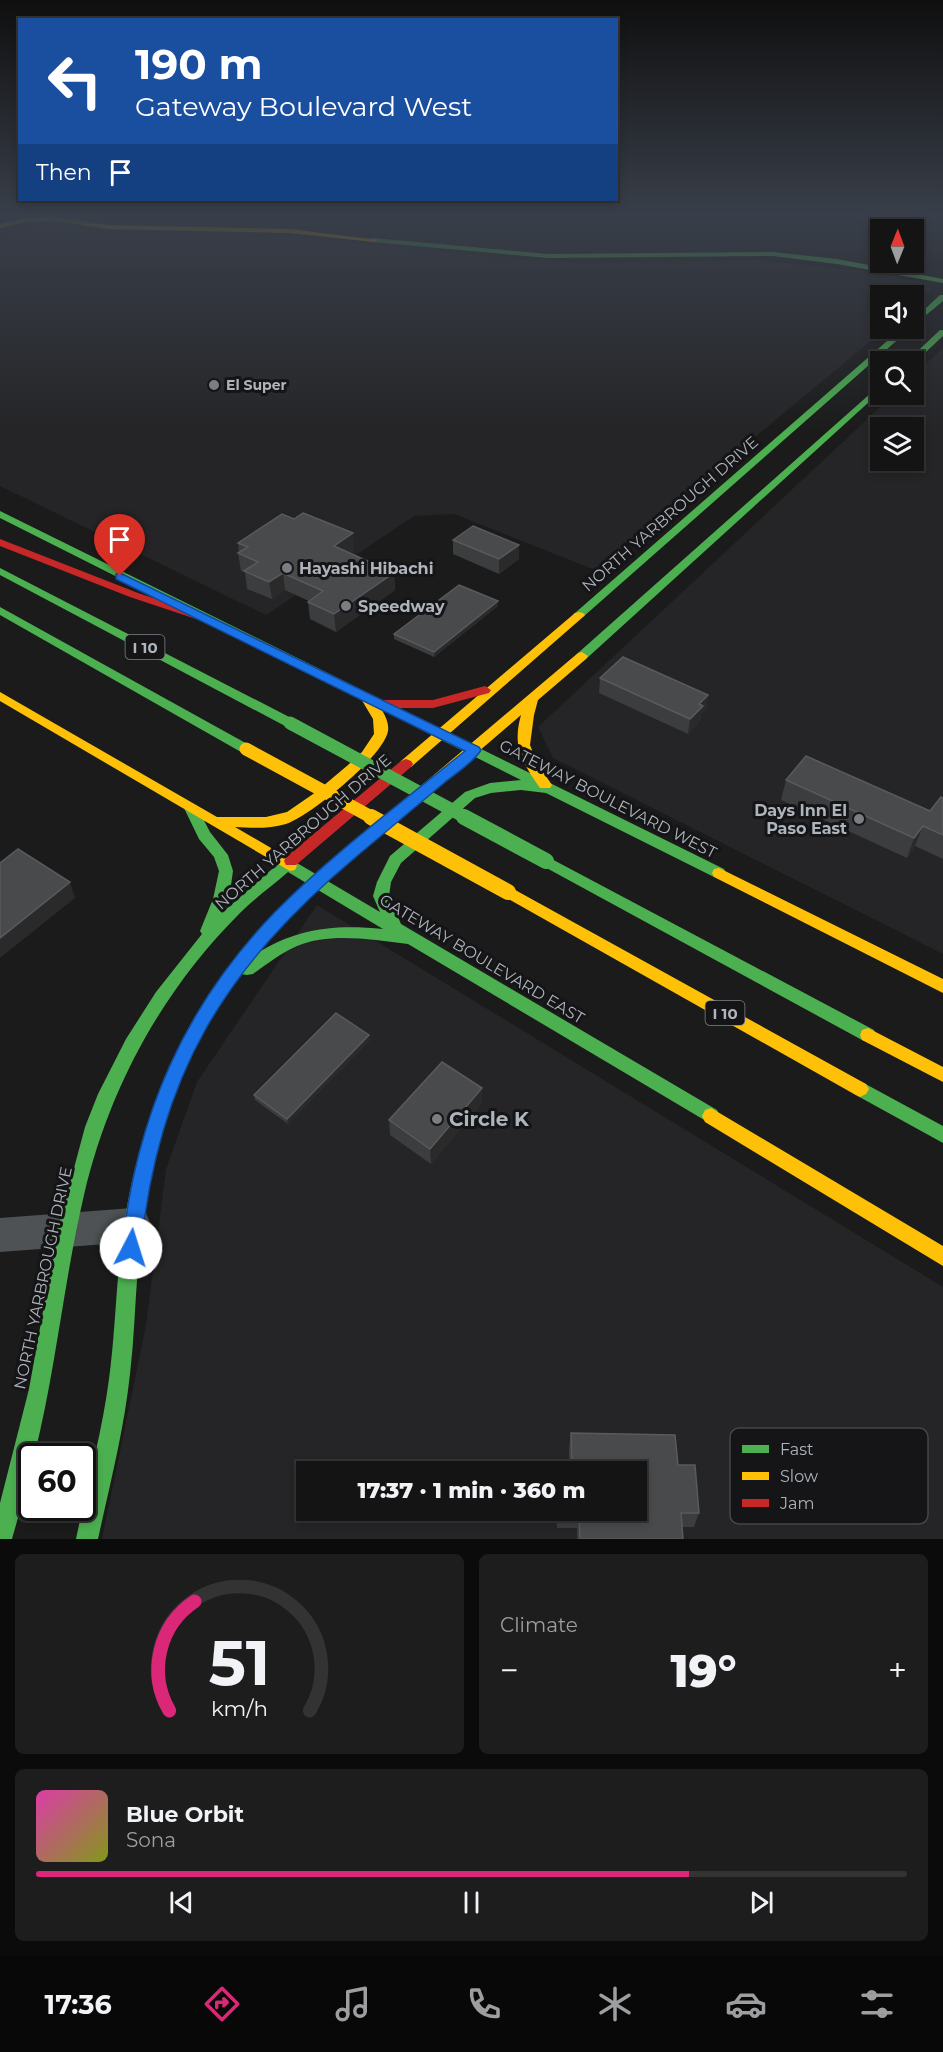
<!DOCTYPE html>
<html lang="en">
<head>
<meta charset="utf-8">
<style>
  body { margin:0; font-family:Montserrat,sans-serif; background:#1d1d1d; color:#f1f3f6; height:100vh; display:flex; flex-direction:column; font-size:22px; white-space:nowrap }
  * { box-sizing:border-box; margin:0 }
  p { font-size:20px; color:#9d9ea0 }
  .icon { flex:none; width:33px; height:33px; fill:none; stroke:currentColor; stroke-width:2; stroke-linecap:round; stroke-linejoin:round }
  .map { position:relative; height:1539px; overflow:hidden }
  .panel { display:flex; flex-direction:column; gap:15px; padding:15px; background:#0b0b0b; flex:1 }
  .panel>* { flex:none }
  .guide { position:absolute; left:18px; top:18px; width:600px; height:183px; border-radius:0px; box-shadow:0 3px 9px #0003,0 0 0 2px #333334; background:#1a4fa0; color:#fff; overflow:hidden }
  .needle { width:39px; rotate:1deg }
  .fabs { position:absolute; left:870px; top:219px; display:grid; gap:12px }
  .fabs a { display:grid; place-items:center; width:54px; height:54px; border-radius:0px; background:#141414; box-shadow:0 3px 9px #0003,0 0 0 2px #333334; font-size:30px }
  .speed { position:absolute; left:18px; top:1443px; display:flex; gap:12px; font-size:30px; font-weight:700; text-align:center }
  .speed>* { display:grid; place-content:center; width:78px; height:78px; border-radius:50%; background:#141414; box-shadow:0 3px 9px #0003,0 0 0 2px #333334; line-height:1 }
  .speed .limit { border:3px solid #111; border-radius:9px; background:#fff; color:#111 }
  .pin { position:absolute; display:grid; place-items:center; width:51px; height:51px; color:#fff; margin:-62px -26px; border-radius:50% 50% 50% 0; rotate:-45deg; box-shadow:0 0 6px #0007 }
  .pin .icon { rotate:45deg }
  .me { position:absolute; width:66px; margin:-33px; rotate:5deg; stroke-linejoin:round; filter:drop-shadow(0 0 4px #0008) }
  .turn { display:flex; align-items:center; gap:21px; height:126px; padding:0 18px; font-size:27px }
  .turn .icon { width:78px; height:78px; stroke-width:2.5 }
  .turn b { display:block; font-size:42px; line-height:51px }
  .then { display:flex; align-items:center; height:57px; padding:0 18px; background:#0003; gap:12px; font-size:22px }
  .big { font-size:45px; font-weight:800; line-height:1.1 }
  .panel .card { flex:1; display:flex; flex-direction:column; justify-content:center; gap:9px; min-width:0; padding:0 21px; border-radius:9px; background:#1d1d1d }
  .panel .dial { align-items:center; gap:0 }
  .dial svg { height:156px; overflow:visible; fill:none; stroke:#333334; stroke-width:7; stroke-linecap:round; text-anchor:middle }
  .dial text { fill:#f1f3f6; stroke:none }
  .song { display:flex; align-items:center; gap:18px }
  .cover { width:72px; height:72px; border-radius:9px; background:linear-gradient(135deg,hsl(320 70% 55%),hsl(70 70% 35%)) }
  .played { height:6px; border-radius:3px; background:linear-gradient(90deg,#db2777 75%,#333334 75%) }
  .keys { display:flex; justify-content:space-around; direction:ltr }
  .heat { display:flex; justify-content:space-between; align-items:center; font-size:33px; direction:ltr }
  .panel .tiles { flex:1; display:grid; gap:15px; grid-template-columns:1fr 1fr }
  .card:last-child { grid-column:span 2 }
  .trip { position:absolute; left:296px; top:1461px; width:351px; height:60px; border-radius:0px; background:#141414; box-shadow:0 3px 9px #0003,0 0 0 2px #333334; font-weight:800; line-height:60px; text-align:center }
  .menu { display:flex; height:96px; justify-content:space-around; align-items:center; background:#080808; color:#9d9ea0 }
  .menu .icon { width:42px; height:42px }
  .menu .on { color:#db2777 }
  .menu b { font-size:27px; color:#f1f3f6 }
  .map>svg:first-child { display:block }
</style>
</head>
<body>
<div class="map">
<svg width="943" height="1539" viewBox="0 0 943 1539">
  <rect width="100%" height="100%" fill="#1b1b1b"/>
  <path fill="#252527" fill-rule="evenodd" d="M47 226 108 233 296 237 504 258 585 263 758 260 870 272 920 282 932 290 914 305V296H880V328L885 329 595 570 454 514 414 516 266 615 0 486V240L38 227Z
    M943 348V954L553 758 538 727 893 395 914 394V375ZM880 428H914V460H880Z
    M317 905 943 1287V1539H102L146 1325 166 1169 197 1082ZM306 1472H636V1510H306Z"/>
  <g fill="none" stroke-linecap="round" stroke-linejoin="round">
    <path fill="#4f5254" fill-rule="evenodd" d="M133 1208 146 1213 151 1225 146 1237 133 1242 0 1252V1218Z"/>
    <path fill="#4caf50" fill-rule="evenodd" d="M374 238 548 254 773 252 837 259 943 279V283L837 264 773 256 548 258 371 242V238Z
      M940 295H943V301L914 325V319Z
      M902 328H911L583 617H575L573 615 575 613Z
      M940 330H943V336L914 363V362H906Z
      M880 385V392L586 659H578L576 656 578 653Z
      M0 511 724 869 726 873 724 877H714L546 793 521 790 491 793 475 798 401 863 391 882 389 896 401 924 717 1110 720 1116 717 1122 711 1124 408 944C372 940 331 932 297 946 281 953 267 964 253 974L247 975 241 974C185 1045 155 1136 143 1224 135 1274 136 1324 130 1374 124 1430 110 1484 98 1539H76C87 1486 102 1433 109 1379 116 1327 116 1276 124 1225 144 1096 193 998 284 905L289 903 294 905 297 909 256 954C296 928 336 924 383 929L288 872C272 886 255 898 240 913 162 991 109 1088 84 1195 64 1280 56 1368 35 1453L34 1456H32V1468L12 1539H0V1503L29 1389 58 1228 85 1127 98 1094 126 1039 156 992 202 934 200 931 213 899 219 871 214 857 199 839 184 808 186 805H196L210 832 228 855 233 871 229 899 224 911 286 857H296L297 863 380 912 373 896 377 882 390 856 465 792 490 783 521 780 0 518Z
      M0 568 295 720 296 723 290 727 285 726 0 575Z
      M0 607 251 746 253 749 251 752H241L0 615Z
      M546 856 874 1030 876 1035 874 1040 868 1042 862 1040 541 865 539 861 541 857Z
      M860 1081 943 1126V1143L854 1094 851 1089 854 1084Z"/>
    <path fill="#ffc107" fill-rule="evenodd" d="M56 217 108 225 290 229 378 240 374 242 290 233 108 229 56 221 26 222 0 228V224L26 218Z
      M579 612 583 613 585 615 583 617 411 767H401L399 764 401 761 575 613Z
      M582 652 588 656 586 659 538 700 534 715 530 745 537 763 552 785 550 788H540C522 762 512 747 521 715L322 886 294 913 289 915 284 913 281 909 284 905 312 878 578 653Z
      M0 692 217 817H266L287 812 316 792 348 765 362 752 374 734 373 719 360 697 362 694H370C378 704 390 718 388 731 384 756 310 816 286 824 270 829 251 828 235 827L295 862 297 866 295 870 290 871 0 701Z
      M719 868 943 979V993L714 877 712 873 714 869Z
      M508 886 866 1084 869 1089 866 1094 860 1097 854 1094 503 896 501 892 503 888Z
      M868 1028 943 1067V1082L862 1040 860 1035 862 1030Z
      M711 1108 943 1246V1266L705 1122 702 1116 705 1110Z"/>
    <path fill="#c62828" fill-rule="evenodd" d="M0 539 138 593 204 615 206 617 204 619H196L130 597 0 546Z
      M485 686 491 690 489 693 433 708H381L375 704 381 700H433Z
      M406 759 411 761 413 764 411 767 296 865H286L284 861 286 857 401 761Z"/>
    <path stroke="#4caf50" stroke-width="13" d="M290 723 467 818"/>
    <path stroke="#4caf50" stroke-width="16" d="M464 817 546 861"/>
    <path stroke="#ffc107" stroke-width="13" d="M246 749 373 818"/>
    <path stroke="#ffc107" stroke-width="16" d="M371 817 508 892"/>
  </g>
  <path fill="#3c3d3e" d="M453 540 519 545V559L499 574 453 554Z
    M238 543 354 550 350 553 394 573 395 590 336 632 310 619 308 602 309 601 285 590 272 599 247 589 245 572 241 571 238 553H239Z
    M498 606 434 657 394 639V634Z
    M600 678 708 695 706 710 701 714 700 721 688 734 599 693Z
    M786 780 930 811 943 798V859L915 846 907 858 781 800Z
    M370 1040 288 1124 255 1100 254 1095Z
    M482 1103 431 1164 390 1135 389 1120Z
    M571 1433 678 1465 699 1513 694 1527H682L683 1539H577V1528H557L556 1510H636V1472H557V1467H569V1448Z"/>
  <path fill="#2a2a2b" d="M353 533 354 550 335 563 334 546Z
    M519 545V559L499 574V559Z
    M283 573 285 590 272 599 269 582Z
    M394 573 395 590 336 632 334 614Z
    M498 601V606L434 657V652Z
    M708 695 706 710 701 714 700 721 688 734 690 719 699 704Z
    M923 826 915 846 907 858 914 838Z
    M70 882 75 898 0 958V938Z
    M369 1035 370 1040 288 1124 287 1119Z
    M482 1088V1103L431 1164 430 1149Z"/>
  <path fill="#494a4c" stroke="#585a5d" stroke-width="1.5" d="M303 513 353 533 334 546 394 573 334 614 308 602 323 591 283 573 269 582 244 571 258 562 238 553 248 547 238 543 282 514 294 519Z
    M473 526 519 545 499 559 453 540Z
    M459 585 498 601 434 652 394 634Z
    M623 657 708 695 699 704 703 706 690 719 600 678Z
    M806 756 930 811 941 797 943 798V835L923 826 914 838 786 780Z
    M18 849 70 882 0 938V863Z
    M336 1013 369 1035 287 1119 254 1095Z
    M442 1062 482 1088 430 1149 389 1120Z
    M571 1433 675 1435 678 1465H695L699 1513H681L683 1539H580L579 1514H559V1510H636V1472H558L557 1467H572Z"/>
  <linearGradient id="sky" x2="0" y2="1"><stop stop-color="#0f0f0f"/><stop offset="0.5" stop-color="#393f4a"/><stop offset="1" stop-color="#393f4a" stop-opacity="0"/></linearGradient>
  <rect width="943" height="432" fill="url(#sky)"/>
  <path fill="#1a73e8" stroke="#114b97" stroke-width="1.5" d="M120 573 479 747 481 750C473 763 456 773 444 783 415 807 386 832 357 856 225 967 158 1075 141 1248L138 1255 131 1258 125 1255 122 1248C136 1118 183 1007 275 912 333 853 401 803 465 751L116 579V574Z"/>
  <g fill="#7a7e83" stroke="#151517" stroke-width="2">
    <circle cx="214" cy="385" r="6"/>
    <circle cx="287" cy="568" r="6"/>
    <circle cx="346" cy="606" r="6"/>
    <circle cx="859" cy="819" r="6"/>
    <circle cx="437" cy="1119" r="6"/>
  </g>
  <g text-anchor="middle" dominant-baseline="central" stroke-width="6" stroke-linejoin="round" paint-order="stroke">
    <g font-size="14" font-weight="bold" fill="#adb4bb" stroke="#151517" text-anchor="start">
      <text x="226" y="385">El Super</text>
    </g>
    <g fill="#151517" stroke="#7f848a" stroke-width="1.5">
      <rect x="125.5" y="635" width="39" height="24" rx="4.5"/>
      <rect x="705.5" y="1001" width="39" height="24" rx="4.5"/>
    </g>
    <g font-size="15" font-weight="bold" fill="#adb4bb">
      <text x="145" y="647">I 10</text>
      <text x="725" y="1013">I 10</text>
    </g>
    <g font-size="16" fill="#adb4bb" stroke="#151517">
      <text transform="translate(670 514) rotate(-41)">NORTH YARBROUGH DRIVE</text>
      <text transform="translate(608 799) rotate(27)">GATEWAY BOULEVARD WEST</text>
      <text transform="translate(303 832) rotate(-41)">NORTH YARBROUGH DRIVE</text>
      <text transform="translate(482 959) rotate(31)">GATEWAY BOULEVARD EAST</text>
      <text transform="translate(43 1278) rotate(-78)">NORTH YARBROUGH DRIVE</text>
    </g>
    <g font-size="16" font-weight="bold" fill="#adb4bb" stroke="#151517" text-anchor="start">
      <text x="299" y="568">Hayashi Hibachi</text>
      <text x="358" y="606">Speedway</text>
      <text x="847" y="810" text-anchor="end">Days Inn El<tspan x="847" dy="18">Paso East</tspan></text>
    </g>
    <g font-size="20" font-weight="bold" fill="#adb4bb" stroke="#151517" text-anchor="start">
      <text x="449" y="1119">Circle K</text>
    </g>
  </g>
  <rect x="730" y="1428" width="198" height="96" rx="9" fill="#151517" stroke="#434548" stroke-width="1.5"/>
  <rect x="742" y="1445" width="27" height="8" fill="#4caf50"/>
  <rect x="742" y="1472" width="27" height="8" fill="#ffc107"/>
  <rect x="742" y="1499" width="27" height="8" fill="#c62828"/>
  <g font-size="16" fill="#adb4bb">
    <text x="780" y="1455">Fast</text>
    <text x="780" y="1482">Slow</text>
    <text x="780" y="1509">Jam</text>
  </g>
</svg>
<div class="fabs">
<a><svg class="needle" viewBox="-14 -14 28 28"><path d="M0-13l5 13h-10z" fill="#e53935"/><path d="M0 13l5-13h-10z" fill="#9d9ea0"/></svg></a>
<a><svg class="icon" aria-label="sound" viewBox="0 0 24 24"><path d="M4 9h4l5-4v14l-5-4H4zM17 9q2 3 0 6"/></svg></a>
<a><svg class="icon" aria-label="search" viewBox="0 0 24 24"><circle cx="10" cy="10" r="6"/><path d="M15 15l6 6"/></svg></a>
<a><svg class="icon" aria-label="layers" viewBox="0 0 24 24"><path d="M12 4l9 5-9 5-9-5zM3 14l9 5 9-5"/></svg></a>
</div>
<div class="speed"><div class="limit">60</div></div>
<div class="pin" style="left:120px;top:576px;background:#d93025"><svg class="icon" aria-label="arrive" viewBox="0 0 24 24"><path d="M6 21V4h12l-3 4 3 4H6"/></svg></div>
<svg class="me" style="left:131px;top:1248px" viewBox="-20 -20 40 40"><circle r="19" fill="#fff"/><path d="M0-13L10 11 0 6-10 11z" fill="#1a73e8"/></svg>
<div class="trip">17:37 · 1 min · 360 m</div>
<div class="guide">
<div class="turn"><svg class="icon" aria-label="left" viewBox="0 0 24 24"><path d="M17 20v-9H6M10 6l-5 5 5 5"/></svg><div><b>190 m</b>Gateway Boulevard West</div></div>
<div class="then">Then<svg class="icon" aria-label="arrive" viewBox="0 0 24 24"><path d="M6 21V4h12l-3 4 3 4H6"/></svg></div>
</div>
</div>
<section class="panel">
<div class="tiles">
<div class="card dial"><svg viewBox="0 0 100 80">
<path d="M14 69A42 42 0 1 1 86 69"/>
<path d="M14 69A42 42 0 0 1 27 13" stroke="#db2777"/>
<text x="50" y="56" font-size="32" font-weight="700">51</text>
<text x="50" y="72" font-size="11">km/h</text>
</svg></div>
<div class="card"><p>Climate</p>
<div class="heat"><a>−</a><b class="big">19°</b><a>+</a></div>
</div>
<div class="card">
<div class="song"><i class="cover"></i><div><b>Blue Orbit</b><p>Sona</p></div></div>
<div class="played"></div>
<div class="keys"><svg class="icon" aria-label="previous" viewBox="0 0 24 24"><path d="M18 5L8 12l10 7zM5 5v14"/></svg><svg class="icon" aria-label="pause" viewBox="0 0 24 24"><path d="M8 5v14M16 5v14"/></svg><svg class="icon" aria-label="next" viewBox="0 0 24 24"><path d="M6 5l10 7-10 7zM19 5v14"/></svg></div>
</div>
</div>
</section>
<nav class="menu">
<b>17:36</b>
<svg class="icon on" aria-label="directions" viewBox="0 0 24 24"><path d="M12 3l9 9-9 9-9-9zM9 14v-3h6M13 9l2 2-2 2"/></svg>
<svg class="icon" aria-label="music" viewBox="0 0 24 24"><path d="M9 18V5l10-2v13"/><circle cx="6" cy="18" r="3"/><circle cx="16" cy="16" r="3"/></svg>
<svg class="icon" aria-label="phone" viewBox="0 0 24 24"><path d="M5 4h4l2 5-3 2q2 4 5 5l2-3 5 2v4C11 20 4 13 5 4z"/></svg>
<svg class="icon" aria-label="climate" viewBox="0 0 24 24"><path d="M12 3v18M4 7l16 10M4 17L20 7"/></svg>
<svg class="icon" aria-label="car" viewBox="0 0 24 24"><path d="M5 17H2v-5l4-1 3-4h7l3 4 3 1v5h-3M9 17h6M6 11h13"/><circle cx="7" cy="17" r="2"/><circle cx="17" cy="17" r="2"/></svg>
<svg class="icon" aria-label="filters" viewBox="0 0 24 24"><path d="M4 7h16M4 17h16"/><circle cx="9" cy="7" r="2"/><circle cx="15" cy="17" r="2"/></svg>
</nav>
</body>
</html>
